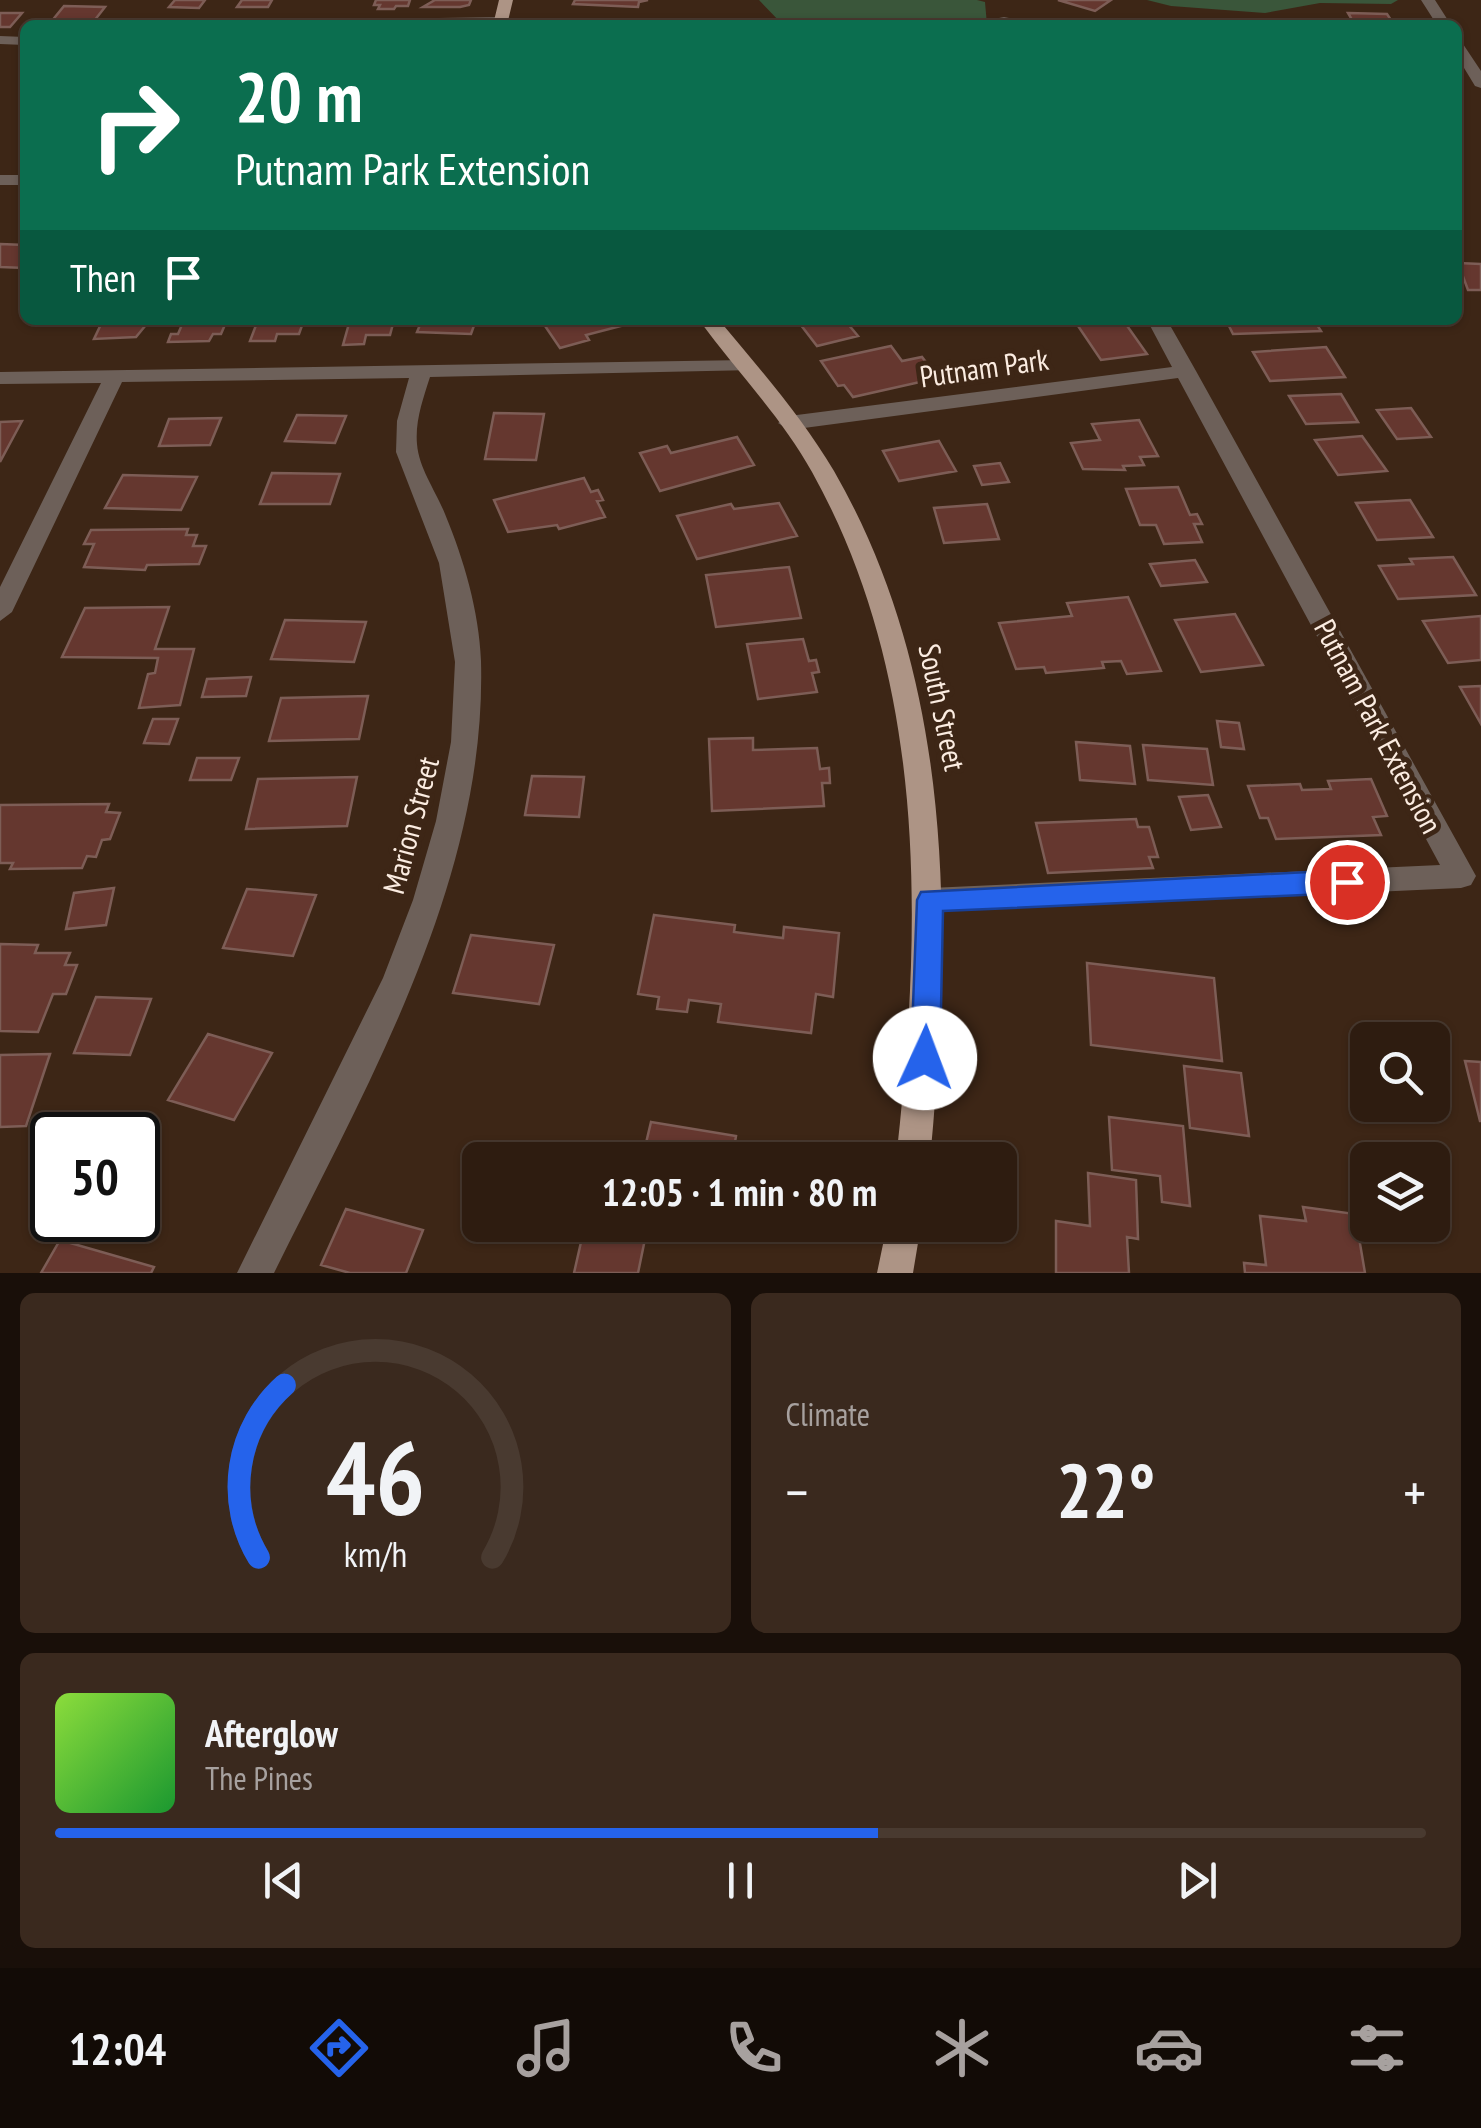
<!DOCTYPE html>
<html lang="en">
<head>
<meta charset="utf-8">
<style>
  body { margin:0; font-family:"PT Sans Narrow",sans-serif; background:#3a291e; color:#f1f3f6; height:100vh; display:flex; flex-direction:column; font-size:38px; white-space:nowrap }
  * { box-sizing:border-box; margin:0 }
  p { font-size:32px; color:#a7a19f }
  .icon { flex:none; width:55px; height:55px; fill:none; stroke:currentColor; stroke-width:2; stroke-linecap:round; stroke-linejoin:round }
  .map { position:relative; height:1273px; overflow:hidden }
  .panel { display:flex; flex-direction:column; gap:20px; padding:20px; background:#190f09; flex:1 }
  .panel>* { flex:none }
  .hud { position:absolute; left:20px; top:20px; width:1442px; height:305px; border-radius:15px; box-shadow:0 2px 8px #0004,0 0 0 2px #493a30; background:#0b6e4f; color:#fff; overflow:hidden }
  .fabs { position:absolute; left:1350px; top:1022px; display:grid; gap:20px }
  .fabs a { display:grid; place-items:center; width:100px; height:100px; border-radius:15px; background:#2e1c10; box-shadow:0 2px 8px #0004,0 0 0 2px #493a30; font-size:50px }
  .speed { position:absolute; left:30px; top:1112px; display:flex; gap:20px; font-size:50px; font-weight:700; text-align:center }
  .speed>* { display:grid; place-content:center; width:130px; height:130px; border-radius:50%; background:#2e1c10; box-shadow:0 2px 8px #0004,0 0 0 2px #493a30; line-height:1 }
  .speed .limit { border:5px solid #111; border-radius:15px; background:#fff; color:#111 }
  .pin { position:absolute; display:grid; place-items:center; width:85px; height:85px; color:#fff; margin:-42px; border:5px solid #fff; border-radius:50%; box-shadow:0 2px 10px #0007 }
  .me { position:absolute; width:110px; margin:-55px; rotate:2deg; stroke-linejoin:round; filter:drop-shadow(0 0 8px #0008) }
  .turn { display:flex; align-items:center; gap:35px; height:210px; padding:0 50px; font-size:45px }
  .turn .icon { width:130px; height:130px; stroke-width:2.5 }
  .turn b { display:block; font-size:70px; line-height:85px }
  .then { display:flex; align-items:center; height:95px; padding:0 50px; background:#0003; gap:20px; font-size:38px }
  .big { font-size:75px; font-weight:800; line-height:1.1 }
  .panel .widget { flex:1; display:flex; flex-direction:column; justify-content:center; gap:15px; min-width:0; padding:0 35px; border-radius:15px; background:#3a291e }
  .panel .dial { align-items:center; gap:0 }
  .dial svg { height:260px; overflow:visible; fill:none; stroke:#493a30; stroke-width:7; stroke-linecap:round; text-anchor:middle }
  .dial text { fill:#f1f3f6; stroke:none }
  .song { display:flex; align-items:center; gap:30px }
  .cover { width:120px; height:120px; border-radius:15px; background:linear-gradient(135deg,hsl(90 70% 55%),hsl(130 70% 35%)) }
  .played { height:10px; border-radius:5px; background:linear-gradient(90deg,#2563eb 60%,#493a30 60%) }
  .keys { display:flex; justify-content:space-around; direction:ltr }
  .heat { display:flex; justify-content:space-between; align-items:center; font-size:55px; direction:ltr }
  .panel .tiles { flex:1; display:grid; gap:20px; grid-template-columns:1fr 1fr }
  .widget:last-child { grid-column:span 2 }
  .trip { position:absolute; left:462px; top:1142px; width:555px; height:100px; border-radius:15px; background:#2e1c10; box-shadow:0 2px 8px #0004,0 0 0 2px #493a30; font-weight:800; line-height:100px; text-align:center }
  .tab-bar { display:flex; height:160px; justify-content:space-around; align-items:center; background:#120b06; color:#a7a19f }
  .tab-bar .icon { width:70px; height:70px }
  .tab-bar .active { color:#2563eb }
  .tab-bar b { font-size:45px; color:#f1f3f6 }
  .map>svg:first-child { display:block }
</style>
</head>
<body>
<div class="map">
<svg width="1481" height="1273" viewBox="0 0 1481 1273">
  <rect width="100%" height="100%" fill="#3d2616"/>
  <path fill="#3a563a" d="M759 0H977L985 2 987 25H783Z
    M1147 0H1398L1391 4 1320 3 1265 13 1171 6Z"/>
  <path fill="#65372f" stroke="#7d5d56" stroke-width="2.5" d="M175 0H205L199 8 169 7Z
    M242 0H272L268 7H237Z
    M376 0H410L408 6H396L394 9H378L380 5H374Z
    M435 0H471L469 5 460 7H423Z
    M575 0H648L639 2 638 7 573 4Z
    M1058 0H1111L1095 11Z
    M64 6 105 7 94 21 51 22Z
    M0 13H22L10 27H0Z
    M1348 13 1387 14 1393 23 1355 25Z
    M0 244 25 245V268L0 267Z
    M1458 263 1481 264V290H1468Z
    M103 320H150L136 337 94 339Z
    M184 320H227L221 334H213L209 341 168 342 171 334H178Z
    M258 320H304L299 334H277L275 341H250Z
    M350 320H394L390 335H366L364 344 343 345Z
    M422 320H476L471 334 417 332Z
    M541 320H634L636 322 586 335 589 340 560 348Z
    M797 320H859L848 324 858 336 817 346Z
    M1074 320H1123L1147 354 1101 360Z
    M1226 320H1319H1314L1321 331 1233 334Z
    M891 346 902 361 922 357 938 378 853 397 844 385 838 386 821 361Z
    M1326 347 1345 377 1270 381 1253 352Z
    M1341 394 1358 422 1306 424 1289 396Z
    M1411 408 1431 437 1397 439 1377 410Z
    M494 413 544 414 536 460 485 459Z
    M297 415 346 416 335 443 285 441Z
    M221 418 210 445 159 446 169 419Z
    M1139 420 1158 456 1140 457 1144 465 1123 466 1125 470 1083 469 1071 443 1100 440 1092 424Z
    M22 421 0 462V422Z
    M1362 436 1387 471 1338 475 1315 440Z
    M737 437 754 465 660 491 640 453 667 446 671 453Z
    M939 441 956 471 899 481 883 451Z
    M1000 463 1009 482 982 485 974 466Z
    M272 473 340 474 330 504H260Z
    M123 475 197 477 181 510 105 508Z
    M584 478 591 492 598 490 603 500 597 501 605 517 559 529 557 525 508 532 494 500Z
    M1178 487 1190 515 1197 514 1202 524H1194L1202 542 1164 544 1156 525H1140L1126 489Z
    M1410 500 1433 537 1377 540 1356 503Z
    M779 503 797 536 697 559 677 516 731 504 734 509Z
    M987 504 999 539 944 543 934 508Z
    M188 529 186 535H197L193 546H206L199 564 147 565 145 570 84 567 94 544H84L91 530Z
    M1453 557 1476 595 1398 599 1379 566 1413 564 1410 559Z
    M1195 560 1207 582 1161 586 1150 564Z
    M789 567 801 618 716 627 706 575Z
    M1128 597 1161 671 1127 674 1121 661 1102 662 1104 668 1046 673 1044 667 1016 669 999 623 1072 616 1067 603Z
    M169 607 155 649H194L180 705 139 708 148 674 155 673 158 658 62 657 85 608Z
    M1235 614 1263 665 1201 672 1175 620Z
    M1481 616V660L1448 663 1423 621Z
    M285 620 366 622 354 662 271 659Z
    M803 639 809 661 816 660 819 672 812 673 817 692 758 699 747 644Z
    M251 677 246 696 202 697 207 679Z
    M1481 686V724L1460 687Z
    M368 696 359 739 269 741 281 698Z
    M153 719H178L169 744 144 743Z
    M1217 721 1239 723 1244 749 1221 747Z
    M753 738V750L817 748 820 769 829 768 830 783H822L824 806 712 811 709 739Z
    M1076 742 1130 746 1135 784 1080 780Z
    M1143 745 1207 749 1213 785 1148 780Z
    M197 758H239L231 780H190Z
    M532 776 584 777 579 817 525 815Z
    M357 777 347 826 246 829 258 779Z
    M1371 779 1387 816 1373 817 1381 835 1276 839 1268 818H1260L1248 786 1300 784 1302 790 1331 789 1328 781Z
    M1208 795 1221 827 1191 830 1179 797Z
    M109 804 106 812 120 813 110 839 102 840 96 857 87 856 82 868 10 869 13 863H0V805Z
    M1136 819 1138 827H1149L1158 857H1149L1153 868 1048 873 1036 823Z
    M114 888 106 925 66 929 74 893Z
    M247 889 316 895 293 956 223 948Z
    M654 915 735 925 734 932 783 938 784 927 839 933 833 997 816 994 811 1033 718 1022 721 1004 689 1000 687 1012 657 1009 659 997 638 994Z
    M471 935 554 945 539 1004 453 993Z
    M0 944 38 945 35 953H70L65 965H77L66 994H53L38 1032 0 1031Z
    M1087 963 1214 978 1222 1061 1091 1045Z
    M96 997 151 999 130 1055 74 1053Z
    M208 1034 272 1053 234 1120 168 1100Z
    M50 1054 26 1126 0 1127V1055Z
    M1465 1061 1481 1062V1121H1480Z
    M1184 1066 1241 1073 1249 1136 1190 1128Z
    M1109 1117 1183 1126 1190 1206 1162 1202 1160 1176 1112 1170Z
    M651 1122 736 1136 732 1160H642Z
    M1088 1173 1136 1180 1138 1239 1127 1237 1129 1273H1056V1221L1090 1226Z
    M1303 1207 1355 1214 1365 1273H1245L1244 1263 1266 1265 1260 1216 1306 1221Z
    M346 1209 423 1230 406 1273H350L321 1265Z
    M584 1229 645 1239 638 1273H574Z
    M60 1240 154 1267 151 1273H41Z"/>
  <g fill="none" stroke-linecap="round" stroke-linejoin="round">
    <path fill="#6d6059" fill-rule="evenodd" d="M1421 0H1435L1451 25H1437Z
      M500 17 507 21 505 24 244 25 251 21Z
      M1004 17 1009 18 1012 25H998L999 18Z
      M0 36 25 37V45L0 44Z
      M1458 42 1463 44 1481 71V88L1475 86 1458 58Z
      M0 175H25V185H0Z
      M1147 320H1167L1196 371 1471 867 1476 876 1471 885 1461 888 930 912 920 909 915 900 920 891 930 888 1440 865 1178 378 789 430 778 423 789 416 1172 367Z
      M747 360 757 366 754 370 430 377C423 399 415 421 417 444 419 469 436 491 445 514 464 560 479 611 481 661 487 879 368 1083 274 1273H237L383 978 413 900 436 821 451 742 455 662 439 563 396 452 397 421 409 378 122 382 12 612 0 621V587L101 383 0 384V372Z"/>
    <path fill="#ad9485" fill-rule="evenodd" d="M499 0H513L507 25H493Z
      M699 320H719C760 369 802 417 834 471 955 681 952 927 930 1160H896C922 928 929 682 812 472 781 416 736 371 699 320Z
      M887 1225H921L913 1273H877Z"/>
  </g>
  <path fill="#2563eb" stroke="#184099" stroke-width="2.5" d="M1347 870 1356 874 1360 882 1356 889 1347 893 943 911 940 1058 936 1068 925 1072 915 1068 911 1058 917 900 921 892Z"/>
  <g text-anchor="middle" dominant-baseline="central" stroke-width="10" stroke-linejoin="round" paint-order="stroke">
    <g font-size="30" fill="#fbece1" stroke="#3d2616">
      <text transform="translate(984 367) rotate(-8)">Putnam Park</text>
      <text transform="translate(943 707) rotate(78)">South Street</text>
      <text transform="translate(1379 726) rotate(62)">Putnam Park Extension</text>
      <text transform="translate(410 825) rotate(-75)">Marion Street</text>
    </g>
  </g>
</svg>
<div class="fabs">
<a><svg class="icon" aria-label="search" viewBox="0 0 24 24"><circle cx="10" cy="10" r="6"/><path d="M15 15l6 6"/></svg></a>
<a><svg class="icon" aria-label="layers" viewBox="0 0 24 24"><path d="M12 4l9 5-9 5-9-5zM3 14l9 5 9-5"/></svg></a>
</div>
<div class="speed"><div class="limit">50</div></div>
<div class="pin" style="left:1347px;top:882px;background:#d93025"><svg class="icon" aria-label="arrive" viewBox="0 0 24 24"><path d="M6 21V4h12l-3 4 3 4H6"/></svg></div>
<svg class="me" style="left:925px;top:1058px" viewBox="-20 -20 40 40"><circle r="19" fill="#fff"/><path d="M0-13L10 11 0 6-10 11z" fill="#2563eb"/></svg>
<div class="trip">12:05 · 1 min · 80 m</div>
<div class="hud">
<div class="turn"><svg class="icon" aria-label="right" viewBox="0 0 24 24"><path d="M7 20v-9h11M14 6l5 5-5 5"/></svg><div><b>20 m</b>Putnam Park Extension</div></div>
<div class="then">Then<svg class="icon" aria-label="arrive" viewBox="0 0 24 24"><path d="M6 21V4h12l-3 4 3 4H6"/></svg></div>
</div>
</div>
<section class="panel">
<div class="tiles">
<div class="widget dial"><svg viewBox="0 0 100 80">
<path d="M14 69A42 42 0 1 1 86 69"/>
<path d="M14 69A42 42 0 0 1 22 16" stroke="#2563eb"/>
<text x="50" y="56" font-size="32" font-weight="700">46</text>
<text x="50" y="72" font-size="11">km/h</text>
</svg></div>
<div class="widget"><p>Climate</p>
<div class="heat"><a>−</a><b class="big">22°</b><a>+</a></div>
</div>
<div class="widget">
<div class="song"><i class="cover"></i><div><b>Afterglow</b><p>The Pines</p></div></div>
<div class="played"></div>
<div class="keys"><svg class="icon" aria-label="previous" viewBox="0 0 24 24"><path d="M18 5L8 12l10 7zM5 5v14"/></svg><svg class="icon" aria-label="pause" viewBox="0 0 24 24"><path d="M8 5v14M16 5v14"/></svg><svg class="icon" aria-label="next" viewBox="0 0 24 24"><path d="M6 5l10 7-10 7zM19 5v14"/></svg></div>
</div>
</div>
</section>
<nav class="tab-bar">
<b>12:04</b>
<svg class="icon active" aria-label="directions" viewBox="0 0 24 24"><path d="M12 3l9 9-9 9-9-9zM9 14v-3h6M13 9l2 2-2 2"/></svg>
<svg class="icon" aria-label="music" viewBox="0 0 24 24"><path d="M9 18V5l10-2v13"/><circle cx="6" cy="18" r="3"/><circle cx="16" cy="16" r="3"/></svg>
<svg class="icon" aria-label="phone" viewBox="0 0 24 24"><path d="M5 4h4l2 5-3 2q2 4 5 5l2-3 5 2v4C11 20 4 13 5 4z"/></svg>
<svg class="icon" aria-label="climate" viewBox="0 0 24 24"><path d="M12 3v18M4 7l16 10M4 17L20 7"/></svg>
<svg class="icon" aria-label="car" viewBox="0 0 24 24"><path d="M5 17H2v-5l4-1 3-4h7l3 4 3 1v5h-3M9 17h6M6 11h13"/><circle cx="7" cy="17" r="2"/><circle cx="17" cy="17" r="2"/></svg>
<svg class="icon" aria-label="filters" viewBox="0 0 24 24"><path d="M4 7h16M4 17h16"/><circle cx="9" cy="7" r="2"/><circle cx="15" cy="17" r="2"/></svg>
</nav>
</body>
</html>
